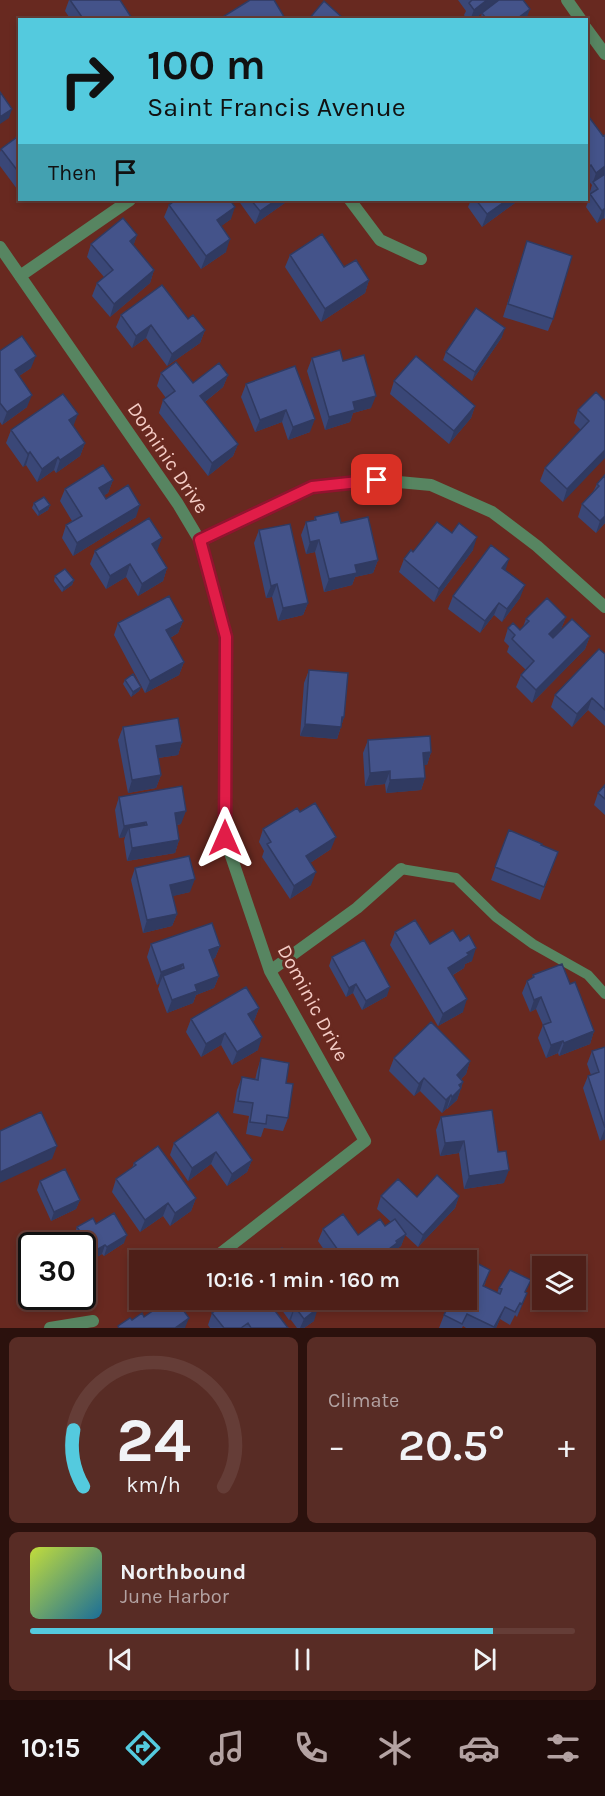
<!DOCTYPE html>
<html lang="en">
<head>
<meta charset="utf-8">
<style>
  body { margin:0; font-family:Karla,sans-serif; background:#582c25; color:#f1f3f6; height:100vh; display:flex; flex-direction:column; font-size:22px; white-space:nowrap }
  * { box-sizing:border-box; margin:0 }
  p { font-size:20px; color:#b3a2a2 }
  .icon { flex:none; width:33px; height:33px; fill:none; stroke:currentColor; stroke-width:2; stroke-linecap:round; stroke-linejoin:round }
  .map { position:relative; height:1328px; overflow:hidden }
  .details { display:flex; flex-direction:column; gap:9px; padding:9px; background:#2b110d; flex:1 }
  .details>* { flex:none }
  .top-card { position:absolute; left:18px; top:18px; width:570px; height:183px; border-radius:0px; box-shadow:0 3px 9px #0003,0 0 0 2px #653d37; background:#54cade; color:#111; overflow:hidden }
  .buttons { position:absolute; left:532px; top:1256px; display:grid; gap:12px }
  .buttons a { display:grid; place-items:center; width:54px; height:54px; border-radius:0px; background:#4e1f18; box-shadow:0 3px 9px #0003,0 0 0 2px #653d37; font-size:30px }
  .speed { position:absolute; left:18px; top:1232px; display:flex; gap:12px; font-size:30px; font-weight:700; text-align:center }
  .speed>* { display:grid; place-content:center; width:78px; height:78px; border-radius:50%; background:#4e1f18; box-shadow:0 3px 9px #0003,0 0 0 2px #653d37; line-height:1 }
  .speed .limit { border:3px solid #111; border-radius:9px; background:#fff; color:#111 }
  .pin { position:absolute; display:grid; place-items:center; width:51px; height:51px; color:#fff; margin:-26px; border-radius:12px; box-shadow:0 3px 9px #0006 }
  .me { position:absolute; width:66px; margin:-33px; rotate:0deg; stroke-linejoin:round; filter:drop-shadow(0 0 4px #0008) }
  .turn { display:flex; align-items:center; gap:21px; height:126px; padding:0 30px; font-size:27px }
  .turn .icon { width:78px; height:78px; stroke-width:2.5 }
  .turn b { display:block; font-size:42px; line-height:51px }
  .then { display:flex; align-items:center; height:57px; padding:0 30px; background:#0003; gap:12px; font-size:22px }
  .big { font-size:45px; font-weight:600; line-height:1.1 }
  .details .widget { flex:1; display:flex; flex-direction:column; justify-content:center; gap:9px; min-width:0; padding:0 21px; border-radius:9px; background:#582c25 }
  .details .dial { align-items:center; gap:0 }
  .dial svg { height:156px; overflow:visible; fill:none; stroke:#653d37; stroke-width:7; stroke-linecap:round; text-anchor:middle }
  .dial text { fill:#f1f3f6; stroke:none }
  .song { display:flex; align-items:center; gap:18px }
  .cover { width:72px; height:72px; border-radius:9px; background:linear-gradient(135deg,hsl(70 70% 55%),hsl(200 70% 35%)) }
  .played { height:6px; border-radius:3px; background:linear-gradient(90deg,#54cade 85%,#653d37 85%) }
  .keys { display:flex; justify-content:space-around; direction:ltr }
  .heat { display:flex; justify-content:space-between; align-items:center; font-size:33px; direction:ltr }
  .details .tiles { flex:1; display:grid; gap:9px; grid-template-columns:1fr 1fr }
  .widget:last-child { grid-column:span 2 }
  .trip { position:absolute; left:129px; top:1250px; width:348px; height:60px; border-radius:0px; background:#4e1f18; box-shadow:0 3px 9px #0003,0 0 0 2px #653d37; font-weight:600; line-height:60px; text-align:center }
  .menu { display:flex; height:96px; justify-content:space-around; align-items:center; background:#1f0c0a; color:#b3a2a2 }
  .menu .icon { width:42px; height:42px }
  .menu .selected { color:#54cade }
  .menu b { font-size:27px; color:#f1f3f6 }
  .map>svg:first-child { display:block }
</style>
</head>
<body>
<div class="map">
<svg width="605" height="1328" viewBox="0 0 605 1328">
  <rect width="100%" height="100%" fill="#682920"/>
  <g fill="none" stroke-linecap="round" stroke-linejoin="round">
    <path stroke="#578561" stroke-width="10" d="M401 869 456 878 496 917 533 944 588 975 605 994"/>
    <path stroke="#578561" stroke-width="12" d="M567 0 581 20
      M586 28 605 54
      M350 200 380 240 421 259
      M0 247 178 504 200 541 227 637 225 838 270 971 365 1141 212 1260
      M20 276 130 200
      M200 541 312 487 377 480 431 485 492 512 537 546 605 607
      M270 971 357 908 401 869
      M50 1328 93 1321"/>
  </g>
  <path fill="#3a4777" d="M69 0H120L133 20H71L65 11Z
    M458 0H523L526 20H480L482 13 473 20H467L464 15 466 11Z
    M586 113 603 136 605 135V219L604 218 597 223 586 207 590 196 589 195 592 185 586 178Z
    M20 129V193L0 166V152L1 149 15 139 18 130Z
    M238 200H289L255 224Z
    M471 200H519L482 227 468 207Z
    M169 205 231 219 221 226 226 252 201 269 164 217Z
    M137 235 133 246 154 270 150 283 110 317 92 296 97 283 104 277 87 257 91 244Z
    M527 241 553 319 548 331 503 317Z
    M290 255 344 267 369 280 365 293 321 322 285 267Z
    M121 315 188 319 205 330 200 343 167 366 146 338 132 348 116 327Z
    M502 337 472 381 443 360 446 352Z
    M0 351 31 368 19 376 27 407 2 425 0 422Z
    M312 358 343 361 371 408 353 413 350 422 325 430 307 371Z
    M295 366 310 432 288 440 282 422 255 432 241 397 246 384Z
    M161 373 193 383 228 375 223 387 205 402 238 444 233 456 208 476 159 413 163 400 166 398 157 386Z
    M394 381 475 406 471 418 449 444 390 394Z
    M605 401 563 502 540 481 545 468 581 430 574 423 578 410Z
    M73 426 85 443 80 456 56 473 54 470 37 482 26 465 23 467 6 443 11 430Z
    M605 475V523L596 533 578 517 582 504 593 492 597 484Z
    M113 480 108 493 104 495 106 499 136 517 73 556 62 538 66 525 72 521 60 501 65 489Z
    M34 503 50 505 48 510 38 516 32 508Z
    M315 517 341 523 378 560 373 573 355 577 352 585 324 592 315 552 306 554 301 535 306 522 314 520Z
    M259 530 308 603 303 615 278 621 272 597 266 598 254 543Z
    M473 550 434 602 399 572 404 559 413 552Z
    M95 551H157L167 568 163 581 138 596 126 577 106 589 90 564Z
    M505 570 520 598 502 622 494 615 480 633 448 609 453 596Z
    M55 576 74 580 72 585 62 592 54 581Z
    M566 617 561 629 553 638 590 636 585 649 532 703 516 687 521 675 526 670 507 652 509 646 504 641 508 628 520 630 523 627 526 619Z
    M183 621 178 633 170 638 184 662 179 675 145 693 114 635 118 623Z
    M605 654V726L588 710 572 727 551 707 555 695Z
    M309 670 344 717 337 739 300 736 304 683Z
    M125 680 141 687 139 691 131 697 123 684Z
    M123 727 182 742 178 755 158 758 161 775 156 788 128 793 118 740Z
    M368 740 431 752 427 765H424L425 778 421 790 386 793 385 784 365 786 363 753Z
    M605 785V815L594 805 598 793Z
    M119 797 181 824 177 825 179 840 175 853 127 861 124 841 125 837 119 838 115 810Z
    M300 812 331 849 310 863 311 885 290 899 262 857 264 851 259 842 263 829Z
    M509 830 558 852 540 900 491 880Z
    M135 868 190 892 172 896 177 914 172 926 143 933 131 880Z
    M395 932 430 944 472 961 465 964 464 968 453 975 463 1012 438 1026 390 945Z
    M151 944 220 946 215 958 213 959 219 976 214 988 196 995 193 1003 167 1013 158 989 160 983 157 985 147 957Z
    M332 957 387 996 362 1010 353 993 346 997 329 966Z
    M533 975 570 984 594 1031 590 1044 559 1056 558 1053 546 1058 538 1038 543 1025 536 1009 530 1012 522 993 527 981 532 978Z
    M259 1008 254 1021H253L258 1050 232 1065 221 1045 201 1057 186 1032 191 1019Z
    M605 1047V1139L600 1141 583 1088 588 1076 591 1075 587 1064 592 1051Z
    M261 1058 286 1083 288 1118 283 1131 264 1128 261 1137 246 1134 249 1116 233 1113 237 1090 242 1077 255 1080 257 1071Z
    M394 1058 470 1061 466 1074 461 1079 463 1082 457 1100 447 1109V1108L442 1113 420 1091 414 1096 389 1071Z
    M441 1117 498 1152 504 1183 464 1189 459 1153 440 1156 436 1130Z
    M174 1143 252 1160 247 1172 227 1186 211 1164 188 1181 170 1155Z
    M134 1163 196 1198 191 1211 170 1226 163 1216 140 1232 112 1192 116 1179 132 1168Z
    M40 1181 80 1200 76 1209 51 1221 37 1190Z
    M381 1196H459L455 1208 418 1247 405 1235 401 1246 394 1251 393 1256 387 1260H331L318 1241 323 1229 358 1235 385 1226 391 1222 377 1209Z
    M96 1224 124 1243 104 1256 102 1254 90 1261 82 1249V1245H80L74 1236 77 1227Z
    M486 1282 484 1286 497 1293 499 1288 527 1293 517 1317 515 1315 510 1325 500 1319 496 1328H466L463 1326 462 1328H439L444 1315Z
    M224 1299H266L288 1328H210L208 1325 212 1313 225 1303 223 1301Z
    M274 1299H322L315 1304 314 1321 304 1328H297L291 1320H289Z"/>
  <path fill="#303a61" d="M487 0H500L473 20H470L474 10Z
    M530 9 526 20H517L518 18Z
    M12 109 9 118 0 124V117Z
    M591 165 586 176V168Z
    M605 166V175L593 182 592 185 596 173Z
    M276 200H289L255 224 260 211Z
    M507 200H519L482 227 487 214Z
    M235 207 231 219 212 233 217 220Z
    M605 208 604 218 597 223 602 211Z
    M137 235 133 247 130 241Z
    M230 239 226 252 201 269 206 256Z
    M154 270 150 283 110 317 114 304Z
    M369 280 365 293 321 322 325 309Z
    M151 325 146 338 132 348 136 336Z
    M505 328 502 337 472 381 475 372Z
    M205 330 200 343 167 366 172 354Z
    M36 356 31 368 10 382 15 370Z
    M228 375 223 387 196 409 200 396Z
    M32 395 27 407 2 425 7 412Z
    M376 396 371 408 353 413 350 422 325 430 329 417 353 402Z
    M475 406 471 418 449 444 454 431Z
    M286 410 282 422 255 432 260 420Z
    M78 414 73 427 69 420Z
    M315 419 310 432 288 440 293 427Z
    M85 443 80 456 56 473 60 460Z
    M238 444 233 456 208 476 212 463Z
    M605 450V458L563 502 567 489Z
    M30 452 26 465 23 467 28 454Z
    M58 457 54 470 37 482 42 469Z
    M113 480 108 493 95 501 99 488Z
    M50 505 48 510 38 516 39 512Z
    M140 505 136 517 73 556 77 543Z
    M605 516V523L596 533 600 521Z
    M477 537 473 550 434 602 439 589Z
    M162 538 157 551 152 544Z
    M319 540 315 552 306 554 310 542Z
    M509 559 505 572 502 568Z
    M378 560 373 573 355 577 352 585 324 592 329 579 355 565Z
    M130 564 126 577 106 589 110 576Z
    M167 568 163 581 138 596 142 584Z
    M74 580 72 585 62 592 64 588Z
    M277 584 272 597 266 598 271 586Z
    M525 585 520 598 502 622 507 609Z
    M308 603 303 615 278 621 283 608Z
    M499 603 494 615 480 633 485 621Z
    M566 617 561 629 544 647 549 634Z
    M183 621 178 633 161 643 166 630Z
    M590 636 585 649 532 703 536 690Z
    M184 662 179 675 145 693 150 681Z
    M141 687 139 691 131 697 133 692Z
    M592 698 588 710 572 727 577 714Z
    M342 717H344L337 739 300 736 305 724Z
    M182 742 178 755 151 759 156 746Z
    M431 752 427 765H419L423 753Z
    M390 771 385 784 365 786 370 773Z
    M161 775 156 788 128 793 132 780Z
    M425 778 421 790 386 793 390 780Z
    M186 811 181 824 170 826 175 813Z
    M146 822 142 834 129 828 125 837 119 838 124 826Z
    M336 837 331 849 301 869 306 856Z
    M179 840 175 853 127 861 132 848Z
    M316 872 311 885 290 899 294 886Z
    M195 879 190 892 165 898 170 885Z
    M177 914 172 926 143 933 147 920Z
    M220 946 215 958 205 962 209 950Z
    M476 948 472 961 465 964 464 968 444 980 448 968 467 953Z
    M183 964 178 977 163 976 160 983 157 985 161 972Z
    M219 976 214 988 196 995 193 1003 167 1013 172 1000 195 985Z
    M356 984 353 993 346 997 349 988Z
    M390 987 387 996 362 1010 366 1001Z
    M541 997 536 1009 530 1012 534 1000Z
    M467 999 463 1012 438 1026 443 1014Z
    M259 1008 254 1021 244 1027 248 1014Z
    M594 1031 590 1044 559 1056 564 1043Z
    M225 1033 221 1045 201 1057 206 1044Z
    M262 1037 258 1050 232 1065 237 1052Z
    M563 1041 558 1053 546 1058 551 1045Z
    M470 1061 466 1074 452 1088 457 1075Z
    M424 1078 420 1091 414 1096 419 1084Z
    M463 1082 457 1100 447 1109 452 1097 459 1085Z
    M451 1095 447 1108 442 1113 446 1100Z
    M605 1128V1139L600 1141Z
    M464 1141 459 1153 440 1156 445 1143Z
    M57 1146 52 1159 0 1183V1172Z
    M216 1152 211 1164 188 1181 192 1168Z
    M252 1160 247 1172 227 1186 232 1174Z
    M509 1170 504 1183 464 1189 469 1176Z
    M459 1196 455 1208 418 1247 423 1235Z
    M196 1198 191 1211 170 1226 175 1213Z
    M80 1200 76 1209 51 1221 54 1212Z
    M168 1203 163 1216 140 1232 145 1220Z
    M406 1234 401 1246 394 1251 393 1256 387 1260H374Z
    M127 1235 124 1243 104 1256 107 1247Z
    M105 1245 102 1254 90 1261 93 1252Z
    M527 1293 522 1306 517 1317 522 1304Z
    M310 1299H322L306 1310Z
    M295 1307 291 1320H289L294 1308Z
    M505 1307 500 1319 496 1328H494Z
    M318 1308 314 1321 304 1328H300L304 1319Z
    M189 1318 185 1328H175Z"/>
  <path fill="#44538a" stroke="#303a61" stroke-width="1.5" d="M70 0H120L133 20H84Z
    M250 0H274L286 20H222L221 18Z
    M472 0H487L474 10 469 3Z
    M499 0H523L530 9 518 18 519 20H487L482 13Z
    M324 1 345 20H308Z
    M0 92 12 109 0 117Z
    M586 113 603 136 605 135V166L596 173 591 165 586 168Z
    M20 135V174L1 149Z
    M605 174V208L602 211 590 194 598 189 593 182Z
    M176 200H230L235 207 217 220 230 239 206 256 169 205Z
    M251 200H276L260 211Z
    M476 200H507L487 214Z
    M123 218 137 235 130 241 154 270 114 304 97 283 113 270 91 244Z
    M322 234 344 267 356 260 369 280 325 309 290 255Z
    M527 241 572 256 553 319 508 304Z
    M162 285 188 319 193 315 205 330 172 354 151 325 136 336 121 315Z
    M476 308 505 328 475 372 446 352Z
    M22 336 36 356 15 370 32 395 7 412 0 403V351Z
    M340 350 343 361 364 355 376 396 353 402 355 410 329 417 312 358Z
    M416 356 475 406 454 431 394 381Z
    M176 362 193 383 219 363 228 375 200 396 238 444 212 463 163 400 175 391 161 373Z
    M295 366 315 419 293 427 286 410 260 420 246 384Z
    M596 392 605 401V450L567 489 545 468 589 421 578 410Z
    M63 394 78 414 69 420 85 443 60 460 58 457 42 469 30 452 28 454 11 430Z
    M103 465 113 480 99 488 106 499 128 485 140 505 77 543 66 525 82 516 65 489Z
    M605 475V516L600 521 582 504 599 486 597 484Z
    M44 497 50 505 39 512 34 503Z
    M338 512 341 523 368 517 378 560 355 565 357 573 329 579 319 540 310 542 306 522 316 520 315 517Z
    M149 518 162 538 152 544 167 568 142 584 130 564 110 576 95 551Z
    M437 522 452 533 459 523 477 537 439 589 404 559 411 550 413 552Z
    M290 524 308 603 283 608 277 584 271 586 259 530Z
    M491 545 509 559 502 568 525 585 507 609 499 603 485 621 453 596Z
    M65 569 74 580 64 588 55 576Z
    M169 596 183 621 166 630 184 662 150 681 118 623Z
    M547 598 566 617 549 634 553 638 572 619 590 636 536 690 521 675 534 661 512 639 515 635 508 628 513 623 520 630 529 621 526 619Z
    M599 649 605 654V710L592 698 577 714 555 695Z
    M309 670 348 673 344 717H342L341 727 305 724Z
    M133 674 141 687 133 692 125 680Z
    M178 718 182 742 156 746 161 775 132 780 123 727Z
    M430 736 431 752 423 753 425 778 390 780V771L370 773 368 740Z
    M605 785V799L598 793Z
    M182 786 186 811 175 813 179 840 132 848 129 828 147 825 146 822 124 826 119 797Z
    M315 803 336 837 306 856 316 872 294 886 267 844 271 842 263 829 297 808 300 812Z
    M509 830 542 844 541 845 558 852 544 887 495 867Z
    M189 856 195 879 170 885 177 914 147 920 135 868Z
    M415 920 430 944 453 930 460 941 469 935 476 948 467 953 469 955 448 968 467 999 443 1014 395 932Z
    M212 923 220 946 209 950 219 976 195 985 197 991 172 1000 163 976 184 968 183 964 161 972 151 944Z
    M364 940 390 987 366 1001 356 984 349 988 332 957Z
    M562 964 570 984 575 982 594 1031 564 1043 563 1041 551 1045 543 1025 551 1022 541 997 534 1000 527 981 534 977 533 975Z
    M246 987 259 1008 248 1014 262 1037 237 1052 225 1033 206 1044 191 1019Z
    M431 1022 470 1061 457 1075 463 1082 459 1085 461 1088 452 1097 451 1095 446 1100 424 1078 419 1084 394 1058Z
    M605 1047V1128L588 1076 599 1072 592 1051Z
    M261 1058 289 1063 286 1083 293 1084 288 1118 267 1115 266 1124 250 1122 253 1103 238 1101 242 1077 258 1080Z
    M492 1110 498 1152 506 1151 509 1170 469 1176 464 1141 445 1143 441 1117Z
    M41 1112 57 1146 0 1172V1131Z
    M218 1112 252 1160 232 1174 216 1152 192 1168 174 1143Z
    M158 1146 196 1198 175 1213 168 1203 145 1220 116 1179 136 1165 134 1163Z
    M65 1169 80 1200 54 1212 40 1181Z
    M437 1175 459 1196 423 1235 381 1196 398 1179 417 1197Z
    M114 1213 127 1235 107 1247 105 1245 93 1252 77 1227 93 1218 96 1224Z
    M343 1214 358 1235 380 1219 385 1226 395 1219 406 1234 396 1241 397 1243 374 1260H345L323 1229Z
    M282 1248 290 1260H265Z
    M322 1253 327 1260H312Z
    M471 1260 490 1270 483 1286 500 1294 502 1289 499 1288 510 1270 531 1280 525 1292 527 1293 522 1304 520 1303 515 1312 505 1307 494 1327 467 1314 462 1324 444 1315 452 1299H466V1270Z
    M170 1299H175L189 1318 175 1328H119L118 1326 130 1318 132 1320 142 1313 144 1317Z
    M231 1299H266L288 1328H251L248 1323 241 1328H224L212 1313Z
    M288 1299H312L318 1308 304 1319 295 1307 294 1308Z"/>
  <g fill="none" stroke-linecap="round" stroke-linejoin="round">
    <g stroke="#92132f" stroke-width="15">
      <path id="route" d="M225 838 226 637 200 540 312 487 377 480"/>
    </g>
    <use href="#route" stroke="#e11d48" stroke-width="10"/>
  </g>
  <g text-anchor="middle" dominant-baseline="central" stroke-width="6" stroke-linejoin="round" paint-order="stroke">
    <g font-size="20" fill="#f5cdc6" stroke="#682920">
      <text transform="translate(168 458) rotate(56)">Dominic Drive</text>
      <text transform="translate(313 1003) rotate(62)">Dominic Drive</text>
    </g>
  </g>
</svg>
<div class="buttons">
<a><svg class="icon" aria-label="layers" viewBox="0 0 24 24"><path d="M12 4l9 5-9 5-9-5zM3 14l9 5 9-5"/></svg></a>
</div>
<div class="speed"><div class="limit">30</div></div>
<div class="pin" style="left:377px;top:480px;background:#d93025"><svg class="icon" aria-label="arrive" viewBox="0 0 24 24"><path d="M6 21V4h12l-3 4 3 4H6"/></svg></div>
<svg class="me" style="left:225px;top:838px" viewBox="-20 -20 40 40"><path d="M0-17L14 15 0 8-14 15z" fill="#e11d48" stroke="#fff" stroke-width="4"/></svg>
<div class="trip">10:16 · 1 min · 160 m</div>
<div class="top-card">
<div class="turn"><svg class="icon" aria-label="right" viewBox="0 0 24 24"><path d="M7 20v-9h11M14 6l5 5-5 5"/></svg><div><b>100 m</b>Saint Francis Avenue</div></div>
<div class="then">Then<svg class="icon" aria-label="arrive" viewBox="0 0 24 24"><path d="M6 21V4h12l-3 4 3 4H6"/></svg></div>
</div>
</div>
<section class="details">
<div class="tiles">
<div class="widget dial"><svg viewBox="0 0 100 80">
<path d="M14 69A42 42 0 1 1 86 69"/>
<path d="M14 69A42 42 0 0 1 9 40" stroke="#54cade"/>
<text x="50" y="56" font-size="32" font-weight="700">24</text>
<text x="50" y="72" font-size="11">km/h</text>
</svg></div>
<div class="widget"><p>Climate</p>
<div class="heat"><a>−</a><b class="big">20.5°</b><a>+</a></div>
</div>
<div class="widget">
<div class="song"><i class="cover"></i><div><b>Northbound</b><p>June Harbor</p></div></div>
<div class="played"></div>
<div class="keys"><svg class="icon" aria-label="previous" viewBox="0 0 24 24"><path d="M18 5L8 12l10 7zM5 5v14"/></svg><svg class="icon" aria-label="pause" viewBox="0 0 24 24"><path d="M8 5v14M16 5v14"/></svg><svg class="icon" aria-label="next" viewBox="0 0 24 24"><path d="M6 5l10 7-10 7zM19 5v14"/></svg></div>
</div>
</div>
</section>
<nav class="menu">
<b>10:15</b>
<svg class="icon selected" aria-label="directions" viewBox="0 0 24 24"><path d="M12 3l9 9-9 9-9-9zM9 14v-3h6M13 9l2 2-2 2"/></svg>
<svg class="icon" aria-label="music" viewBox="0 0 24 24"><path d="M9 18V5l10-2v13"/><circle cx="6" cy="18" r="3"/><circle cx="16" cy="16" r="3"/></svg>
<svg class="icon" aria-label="phone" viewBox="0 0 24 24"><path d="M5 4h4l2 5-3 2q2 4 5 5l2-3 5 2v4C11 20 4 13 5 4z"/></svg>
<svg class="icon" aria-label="climate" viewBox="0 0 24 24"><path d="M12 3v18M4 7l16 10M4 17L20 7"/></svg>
<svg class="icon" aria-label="car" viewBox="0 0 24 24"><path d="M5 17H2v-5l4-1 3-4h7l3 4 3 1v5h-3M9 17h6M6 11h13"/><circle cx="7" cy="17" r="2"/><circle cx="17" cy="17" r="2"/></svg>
<svg class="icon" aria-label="filters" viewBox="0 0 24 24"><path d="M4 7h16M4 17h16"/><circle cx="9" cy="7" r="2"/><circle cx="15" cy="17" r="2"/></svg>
</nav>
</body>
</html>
